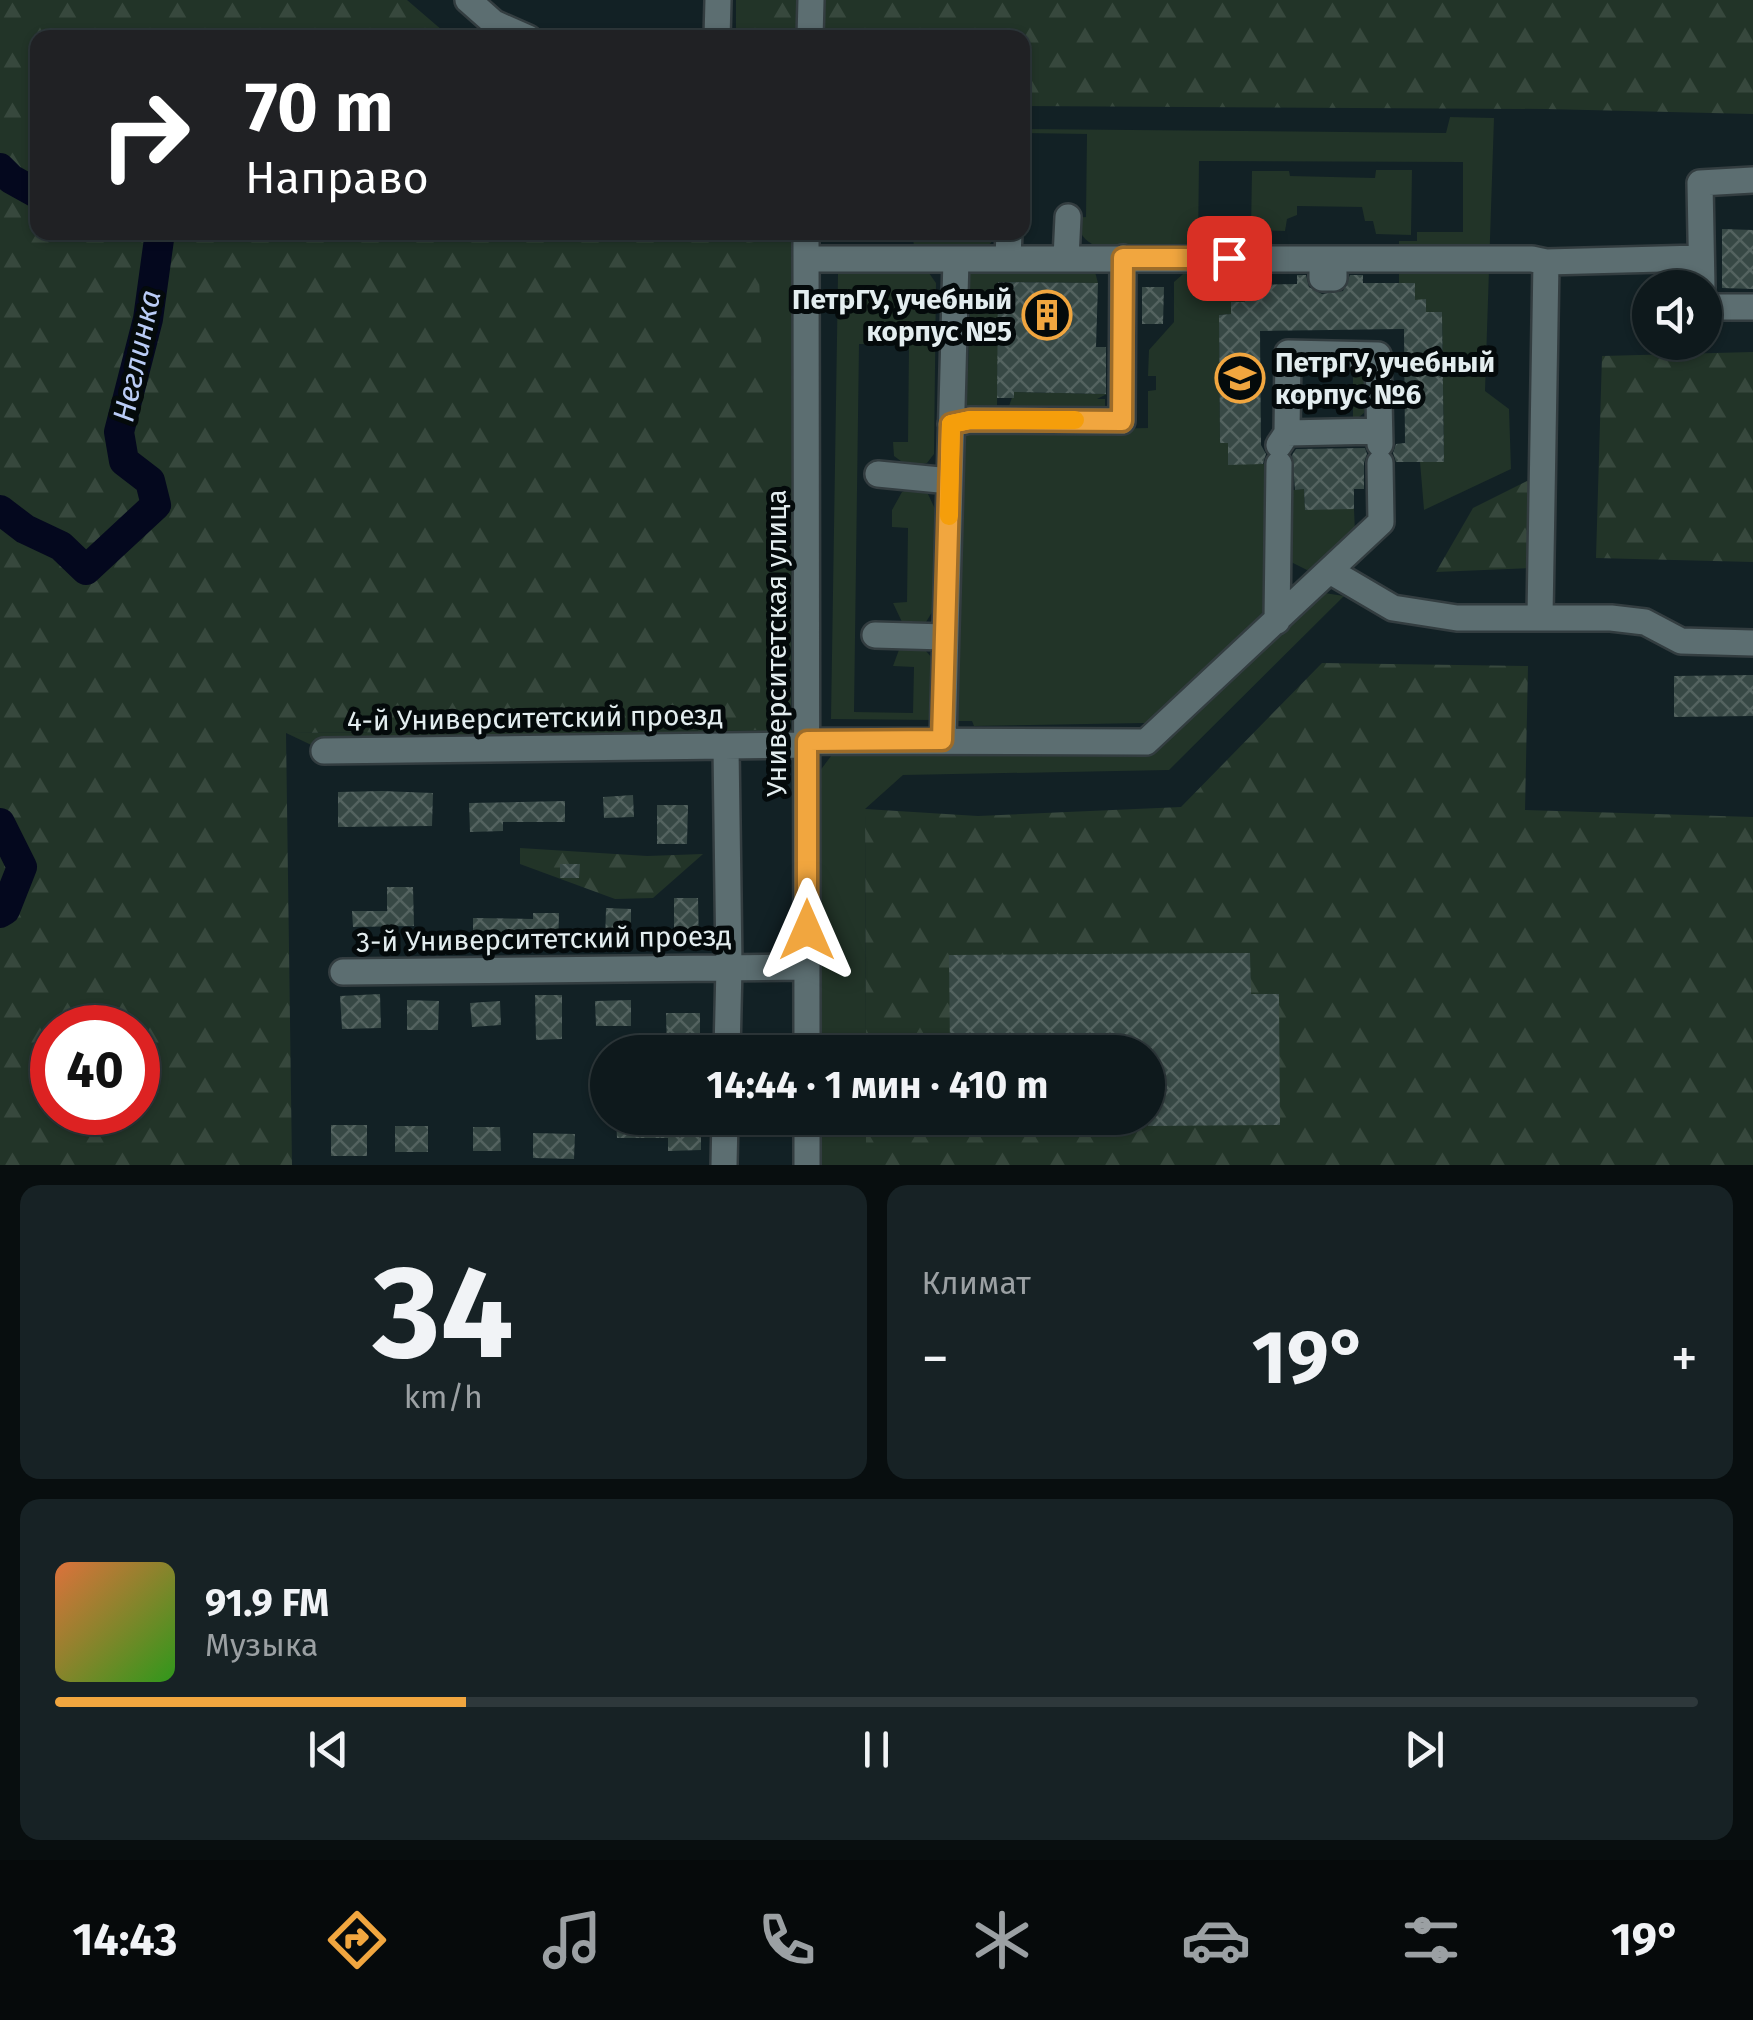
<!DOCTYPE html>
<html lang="ru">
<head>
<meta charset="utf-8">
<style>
  body { margin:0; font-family:"Fira Sans",sans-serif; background:#172225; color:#f1f3f6; height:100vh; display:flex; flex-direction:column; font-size:38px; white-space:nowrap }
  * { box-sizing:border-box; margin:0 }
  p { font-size:32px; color:#9ba0a3 }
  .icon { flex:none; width:55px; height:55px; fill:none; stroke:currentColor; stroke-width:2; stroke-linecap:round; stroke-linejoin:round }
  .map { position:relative; height:1165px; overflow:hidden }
  .side { display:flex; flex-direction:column; gap:20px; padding:20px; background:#080e0f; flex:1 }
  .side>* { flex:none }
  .banner { position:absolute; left:30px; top:30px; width:1000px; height:210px; border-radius:20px; box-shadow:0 2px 8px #0004,0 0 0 2px #2e383b; background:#202124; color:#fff; overflow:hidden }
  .tools { position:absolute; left:1632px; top:270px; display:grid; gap:20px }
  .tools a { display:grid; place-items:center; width:90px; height:90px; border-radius:50%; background:#0e191c; box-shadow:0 2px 8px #0004,0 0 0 2px #2e383b; font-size:50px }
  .speed { position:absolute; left:30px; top:1005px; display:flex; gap:20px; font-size:50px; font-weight:700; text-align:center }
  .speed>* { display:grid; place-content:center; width:130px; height:130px; border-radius:50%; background:#0e191c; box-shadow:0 2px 8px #0004,0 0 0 2px #2e383b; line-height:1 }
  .speed .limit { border:15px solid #d22; background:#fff; color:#111 }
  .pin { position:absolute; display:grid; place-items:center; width:85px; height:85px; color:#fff; margin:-42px; border-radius:20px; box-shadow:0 5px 15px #0006 }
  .me { position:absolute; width:110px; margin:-55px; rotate:0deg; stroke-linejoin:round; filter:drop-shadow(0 0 8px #0008) }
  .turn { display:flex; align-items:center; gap:35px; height:210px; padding:0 50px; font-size:45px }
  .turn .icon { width:130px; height:130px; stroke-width:2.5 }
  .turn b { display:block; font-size:70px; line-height:85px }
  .big { font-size:75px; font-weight:700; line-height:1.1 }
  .side .widget { flex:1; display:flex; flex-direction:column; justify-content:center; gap:15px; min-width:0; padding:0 35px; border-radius:20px; background:#172225 }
  .side .dial { align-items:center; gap:0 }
  .dial b { font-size:130px; line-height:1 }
  .song { display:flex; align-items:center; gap:30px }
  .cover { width:120px; height:120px; border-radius:15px; background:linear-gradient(135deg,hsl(20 70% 55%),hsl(110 70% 35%)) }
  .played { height:10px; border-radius:5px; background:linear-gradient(90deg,#f1a63f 25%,#2e383b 25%) }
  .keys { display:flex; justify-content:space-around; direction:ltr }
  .heat { display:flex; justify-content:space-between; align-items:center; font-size:55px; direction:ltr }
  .side .tiles { flex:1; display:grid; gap:20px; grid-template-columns:1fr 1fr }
  .widget:last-child { grid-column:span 2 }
  .trip { position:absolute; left:590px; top:1035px; width:575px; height:100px; border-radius:50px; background:#0e191c; box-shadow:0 2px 8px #0004,0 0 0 2px #2e383b; font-weight:700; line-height:100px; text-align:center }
  .menu { display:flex; height:160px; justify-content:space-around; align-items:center; background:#060a0b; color:#9ba0a3 }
  .menu .icon { width:70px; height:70px }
  .menu .active { color:#f1a63f }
  .menu b { font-size:45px; color:#f1f3f6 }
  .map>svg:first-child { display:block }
</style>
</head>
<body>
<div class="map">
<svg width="1753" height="1165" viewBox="0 0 1753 1165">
  <defs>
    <pattern id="forest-firs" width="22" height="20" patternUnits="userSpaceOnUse" patternTransform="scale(2.5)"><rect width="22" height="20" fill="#223428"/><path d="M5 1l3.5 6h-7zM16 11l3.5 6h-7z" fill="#37483d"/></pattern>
    <pattern id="building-cross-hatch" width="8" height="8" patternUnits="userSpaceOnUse" patternTransform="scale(2.5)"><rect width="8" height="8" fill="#374845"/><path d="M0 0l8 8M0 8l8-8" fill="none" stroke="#546360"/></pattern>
  </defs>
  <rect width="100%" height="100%" fill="#122125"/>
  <path fill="#223428" d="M1450 117 1494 118 1485 391 1509 409 1511 469 1424 510 1420 462 1444 461 1442 312H1426V300H1415L1399 283V241H1417V232H1463V162L1199 161 1198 247C1174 246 1110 253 1092 244 1081 238 1079 229 1075 218L1086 217 1087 134 1023 133V129L1446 133Z
    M1376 170H1412L1411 235 1376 234 1373 221H1365L1362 207 1297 206V215L1287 219 1285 231 1251 230 1252 171H1289L1290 176 1375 178Z
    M709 233H793L791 745 324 751 286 733 758 730V245Z
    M964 233H999L989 245 914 247 913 237Z
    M1242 235V242H1257V248L1205 247V236Z
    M1191 267 1264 269 1265 285H1245V302H1232L1231 314 1219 315 1220 442 1228 443 1229 464H1266L1263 612 1186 689 1145 723 974 726 972 721H952L961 432 1148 428V391L1156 390V376H1148L1149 350 1174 322V282Z
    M956 268H1094L1098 283 999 282 997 406H1009L1014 392 1107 394 1097 399H1105V412L952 416 953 371 968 370 970 311 955 310Z
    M929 273 936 283 934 454 927 463 909 467 894 456 893 442H908L909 345 859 344 854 712 913 713 914 667 893 666 900 647 919 643 933 659V720L831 719 838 274Z
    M1353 366 1365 371 1364 413 1353 422Z
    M914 487 928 494 935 509 934 609 926 622H902L893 603 907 602 908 528 892 527V510L902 492Z
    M1304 489 1305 509H1354L1355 532 1319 569 1307 570 1291 562 1289 497 1292 490Z
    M1318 592 1344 596 1169 770 903 775 865 809 866 1052H819V772L831 756 849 749H1159Z
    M819 1118H866V1165H818Z"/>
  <path fill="url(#forest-firs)" fill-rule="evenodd" d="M0 0H407L450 37 38 38V232H709L758 244 766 484 759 730 286 733 292 1165H0ZM52 1028H138V1112H52Z
    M736 0H1753V114L1546 109 1023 106 1022 38H736Z
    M1753 352V562L1596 558 1602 356Z
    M1529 480 1532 568 1436 572 1473 508Z
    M1322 663 1528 666 1525 810 1753 817V1165H866V1118H1148V1052H866L865 809 978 816 1181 807Z
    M520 848 647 856 703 854 653 898 615 899 520 864Z"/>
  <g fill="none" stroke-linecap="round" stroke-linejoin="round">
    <path stroke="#04081e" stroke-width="30" d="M0 168 11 179 38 194
      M0 510 25 529 61 546 86 570 156 505 150 481 124 461 119 432 148 319 160 232
      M0 823 22 867 5 910 0 913"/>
  </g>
  <path fill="url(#building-cross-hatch)" d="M1722 229 1753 230V289L1722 288Z
    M1297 275H1306L1309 287 1322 294 1343 291 1350 275H1363V283H1415V300L1426 299V312H1442L1444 462H1396L1393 453 1396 444 1405 443 1404 329 1331 330 1260 331 1261 445 1266 454 1263 464 1228 465V443H1220L1219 315 1231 314V302H1245V285L1297 284Z
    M998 282 1098 283 1096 347H1106V394L1014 392V398H997Z
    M1142 287H1164L1163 324H1142Z
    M1365 448 1367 454 1364 463V489H1354V509L1305 510 1304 489 1295 490 1292 455 1296 449Z
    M1753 675V716L1674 717V676Z
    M382 791 433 793 432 826 338 827V792Z
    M633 795 634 817 604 818 603 797Z
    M565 801V822H503V831L470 832 469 803Z
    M657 805H688L687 844H657Z
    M560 864H580L579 878H560Z
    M387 887H413L414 926 353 927 352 911H387Z
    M674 898H698L699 947 674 948Z
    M606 908 631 909V945L605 944Z
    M533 913H559L558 950 473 945V918L533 919Z
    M1250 953 1251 994H1279L1280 1125 1148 1126V1052H950L949 955Z
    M380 994 381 1028 342 1029 340 996Z
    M535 995H562V1039L536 1040Z
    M407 1000 439 1001 438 1030H407Z
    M631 1000V1026H596L595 1001Z
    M500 1001 501 1025 472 1027 470 1003Z
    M666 1013H700V1052H667Z
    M616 1118H701V1150L668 1151V1138H617Z
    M331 1125H367V1156H331Z
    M395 1126H428V1152H395Z
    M473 1127H500L501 1151H473Z
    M533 1133 575 1134 574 1159 533 1158Z"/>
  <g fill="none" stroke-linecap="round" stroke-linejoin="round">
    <g stroke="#333d40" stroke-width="30">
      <path id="minor" d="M468 0 494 23 528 38
        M717 38 718 0
        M810 38 811 0
        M806 232 807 1052
        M1008 258 1009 232
        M1066 258 1068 217
        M806 259H1532L1546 262 1700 258
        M1322 273H1334V278H1322Z
        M1702 288 1700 183 1753 180
        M1705 307H1753
        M951 424 970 420 1122 421 1123 258
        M1287 433 1379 431
        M1279 445 1287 433 1288 353 1378 355 1380 444
        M878 474 950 481
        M1330 571 1393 608 1457 618H1611L1645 622 1681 641 1753 643
        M1540 616 1546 262
        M1277 621 1279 464
        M875 635 945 637
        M943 740 956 259
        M807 741 1146 742 1381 522 1380 463
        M726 747 729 967 727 1052
        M324 751 806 745
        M343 972 807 967
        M807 1118V1165
        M724 1165 725 1118"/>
    </g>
    <use href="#minor" stroke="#5c6e71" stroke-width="25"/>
  </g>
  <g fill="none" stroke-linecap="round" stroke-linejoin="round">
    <g stroke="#9d6c29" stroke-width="25">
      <path id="route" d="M807 930V741L942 740 951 424 970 420 1122 421 1123 258H1229"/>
    </g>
    <use href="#route" stroke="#f1a63f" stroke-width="18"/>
    <path stroke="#f59e0b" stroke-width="18" d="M949 516 951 424 970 420H1075"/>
  </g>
  <defs>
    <g id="building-ring" transform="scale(2.5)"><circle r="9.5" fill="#040a0b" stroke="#f1a63f" stroke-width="1.5"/><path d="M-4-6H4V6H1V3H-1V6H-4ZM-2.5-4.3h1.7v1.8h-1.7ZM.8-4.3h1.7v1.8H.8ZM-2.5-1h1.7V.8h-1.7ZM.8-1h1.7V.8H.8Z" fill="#f1a63f"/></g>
    <g id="university-ring" transform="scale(2.5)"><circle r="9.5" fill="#040a0b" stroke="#f1a63f" stroke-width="1.5"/><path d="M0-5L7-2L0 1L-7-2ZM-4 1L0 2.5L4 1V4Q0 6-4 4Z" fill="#f1a63f"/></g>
  </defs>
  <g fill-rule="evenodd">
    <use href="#building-ring" x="1047" y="315"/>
    <use href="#university-ring" x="1240" y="378"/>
  </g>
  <g text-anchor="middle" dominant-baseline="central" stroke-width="10" stroke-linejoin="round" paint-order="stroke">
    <g font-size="28" font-weight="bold" fill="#e3edef" stroke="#040a0b" text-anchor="end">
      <text x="1012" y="299">ПетрГУ, учебный<tspan x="1012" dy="32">корпус №5</tspan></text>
      <text x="1275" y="362" text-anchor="start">ПетрГУ, учебный<tspan x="1275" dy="32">корпус №6</tspan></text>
    </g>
    <g font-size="28" fill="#e3edef" stroke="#040a0b">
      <text transform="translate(776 643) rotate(-90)">Университетская улица</text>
      <text transform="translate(535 718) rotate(-1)">4-й Университетский проезд</text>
      <text transform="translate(544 939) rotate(-1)">3-й Университетский проезд</text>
    </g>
    <g font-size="30" font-style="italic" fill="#baccf6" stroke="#040a0b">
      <text transform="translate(137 356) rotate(-78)">Неглинка</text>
    </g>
  </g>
</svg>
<div class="tools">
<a><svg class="icon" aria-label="sound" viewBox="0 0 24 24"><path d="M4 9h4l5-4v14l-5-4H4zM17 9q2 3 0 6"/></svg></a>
</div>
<div class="speed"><div class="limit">40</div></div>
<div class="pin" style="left:1229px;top:258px;background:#d93025"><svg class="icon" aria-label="arrive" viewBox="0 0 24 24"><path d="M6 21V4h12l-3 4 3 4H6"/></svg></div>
<svg class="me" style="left:807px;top:930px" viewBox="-20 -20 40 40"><path d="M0-17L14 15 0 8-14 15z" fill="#f1a63f" stroke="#fff" stroke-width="4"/></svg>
<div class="trip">14:44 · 1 мин · 410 m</div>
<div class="banner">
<div class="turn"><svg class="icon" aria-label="right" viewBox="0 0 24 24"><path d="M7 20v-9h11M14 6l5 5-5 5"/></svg><div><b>70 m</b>Направо</div></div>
</div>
</div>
<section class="side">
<div class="tiles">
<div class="widget dial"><b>34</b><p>km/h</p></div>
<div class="widget"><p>Климат</p>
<div class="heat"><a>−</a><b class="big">19°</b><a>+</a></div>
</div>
<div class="widget">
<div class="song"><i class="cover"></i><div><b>91.9 FM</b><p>Музыка</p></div></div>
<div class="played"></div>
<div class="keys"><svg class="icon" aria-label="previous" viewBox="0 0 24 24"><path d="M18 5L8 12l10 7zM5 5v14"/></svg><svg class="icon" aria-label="pause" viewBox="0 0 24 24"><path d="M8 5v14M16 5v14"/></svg><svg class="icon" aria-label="next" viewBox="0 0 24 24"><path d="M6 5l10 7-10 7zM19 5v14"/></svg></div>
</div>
</div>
</section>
<nav class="menu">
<b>14:43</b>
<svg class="icon active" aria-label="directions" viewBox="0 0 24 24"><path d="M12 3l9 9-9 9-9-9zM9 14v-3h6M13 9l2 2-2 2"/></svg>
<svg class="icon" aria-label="music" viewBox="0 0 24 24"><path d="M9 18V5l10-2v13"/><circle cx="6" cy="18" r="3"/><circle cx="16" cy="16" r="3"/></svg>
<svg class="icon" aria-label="phone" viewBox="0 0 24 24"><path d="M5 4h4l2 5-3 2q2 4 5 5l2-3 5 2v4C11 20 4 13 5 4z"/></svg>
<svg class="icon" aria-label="climate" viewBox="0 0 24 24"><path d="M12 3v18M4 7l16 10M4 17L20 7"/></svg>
<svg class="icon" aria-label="car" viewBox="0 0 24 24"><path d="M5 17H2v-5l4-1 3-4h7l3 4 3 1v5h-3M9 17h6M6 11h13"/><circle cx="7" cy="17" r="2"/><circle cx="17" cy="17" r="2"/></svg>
<svg class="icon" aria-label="filters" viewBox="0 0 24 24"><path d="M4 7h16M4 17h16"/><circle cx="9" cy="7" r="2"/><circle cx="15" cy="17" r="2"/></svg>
<b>19°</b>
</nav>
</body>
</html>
